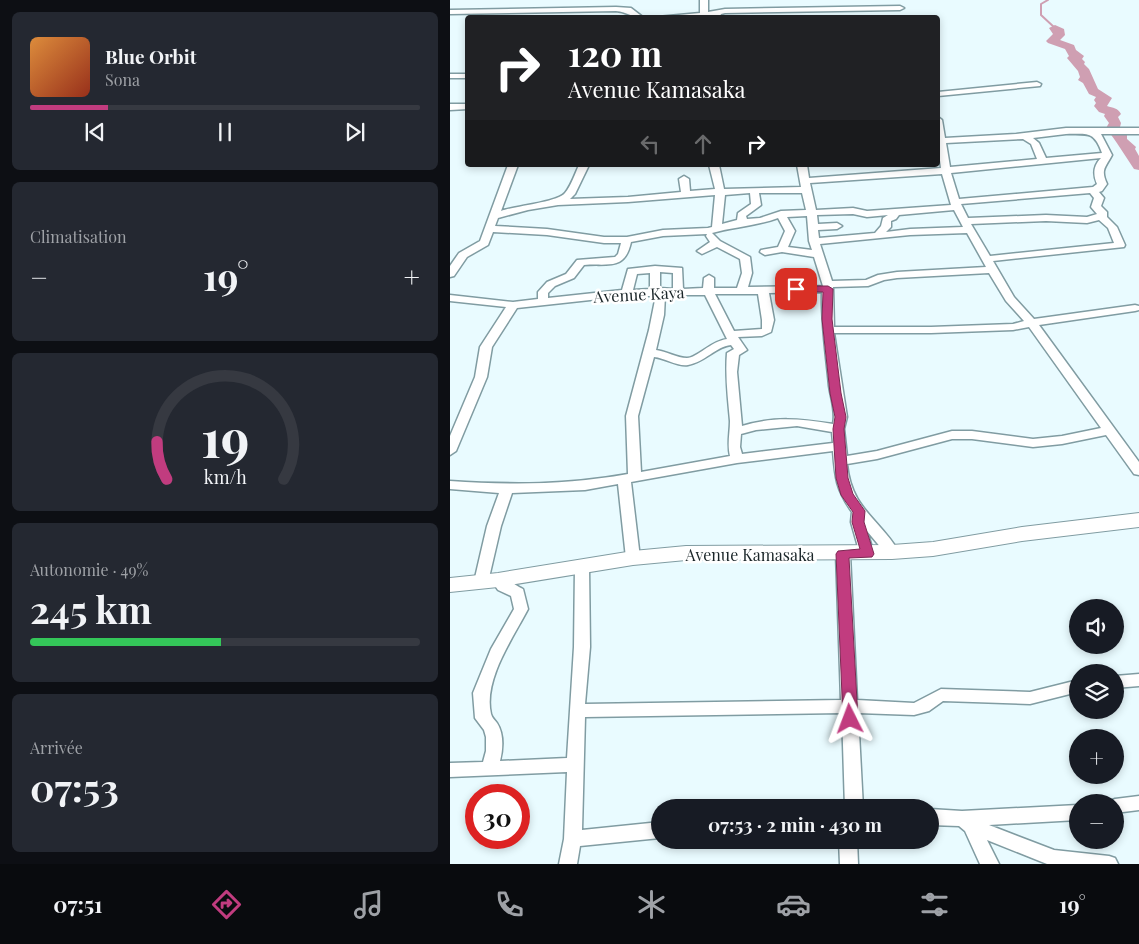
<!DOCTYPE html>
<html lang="fr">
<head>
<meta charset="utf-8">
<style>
  body { margin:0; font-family:"Playfair Display",serif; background:#242831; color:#f1f3f6; height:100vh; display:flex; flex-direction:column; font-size:19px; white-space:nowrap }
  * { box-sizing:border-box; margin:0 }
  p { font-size:16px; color:#9ea1a6 }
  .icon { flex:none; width:28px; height:28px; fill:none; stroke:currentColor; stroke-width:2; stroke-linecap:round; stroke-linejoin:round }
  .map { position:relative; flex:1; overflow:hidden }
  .side { display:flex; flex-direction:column; gap:12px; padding:12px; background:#0d0f14; width:450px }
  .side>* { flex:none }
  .top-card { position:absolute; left:15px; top:15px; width:475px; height:152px; border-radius:5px; box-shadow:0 2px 8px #0003; background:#202124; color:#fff; overflow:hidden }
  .tools { position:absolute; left:619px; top:599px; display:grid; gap:10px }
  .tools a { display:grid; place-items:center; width:55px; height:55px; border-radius:50%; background:#171b24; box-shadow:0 2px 8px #0003; font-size:25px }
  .speed { position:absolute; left:15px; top:784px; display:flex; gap:10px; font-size:25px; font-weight:700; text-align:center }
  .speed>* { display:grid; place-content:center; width:65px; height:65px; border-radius:50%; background:#171b24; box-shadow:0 2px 8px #0003; line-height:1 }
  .speed .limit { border:8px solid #d22; background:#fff; color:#111 }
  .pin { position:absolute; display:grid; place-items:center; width:42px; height:42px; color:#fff; margin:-21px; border-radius:10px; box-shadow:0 2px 8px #0006 }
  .me { position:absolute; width:55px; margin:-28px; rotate:357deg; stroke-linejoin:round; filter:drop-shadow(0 0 4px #0008) }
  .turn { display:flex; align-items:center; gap:18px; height:105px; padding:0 20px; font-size:22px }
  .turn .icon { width:65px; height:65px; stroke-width:2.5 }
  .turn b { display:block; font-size:35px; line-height:42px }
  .lanes { display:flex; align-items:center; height:48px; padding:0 20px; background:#0003; justify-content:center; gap:25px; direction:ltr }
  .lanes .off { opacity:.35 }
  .big { font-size:38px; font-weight:700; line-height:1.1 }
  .side .card { flex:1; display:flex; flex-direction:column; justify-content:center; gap:8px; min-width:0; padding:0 18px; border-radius:8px; background:#242831 }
  .side .dial { align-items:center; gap:0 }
  .dial svg { height:130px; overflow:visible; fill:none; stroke:#363941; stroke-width:7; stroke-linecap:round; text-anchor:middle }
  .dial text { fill:#f1f3f6; stroke:none }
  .song { display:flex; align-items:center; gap:15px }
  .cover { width:60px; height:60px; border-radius:8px; background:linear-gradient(135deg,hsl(30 70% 55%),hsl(10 70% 35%)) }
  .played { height:5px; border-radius:2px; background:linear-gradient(90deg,#c13c7f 20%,#363941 20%) }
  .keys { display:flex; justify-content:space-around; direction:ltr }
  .heat { display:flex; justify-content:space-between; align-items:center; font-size:28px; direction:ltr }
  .charge { height:8px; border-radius:4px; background:linear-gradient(90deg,#34c759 49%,#363941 0) }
  .trip { position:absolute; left:201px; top:799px; width:288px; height:50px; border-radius:25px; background:#171b24; box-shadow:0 2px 8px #0003; font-weight:700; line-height:50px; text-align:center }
  .tab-bar { display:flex; height:80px; justify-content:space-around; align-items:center; background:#090b0e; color:#9ea1a6 }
  .tab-bar .icon { width:35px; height:35px }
  .tab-bar .active { color:#c13c7f }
  .tab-bar b { font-size:22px; color:#f1f3f6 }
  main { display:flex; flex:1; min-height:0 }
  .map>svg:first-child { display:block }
</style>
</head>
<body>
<main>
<section class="side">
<div class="card">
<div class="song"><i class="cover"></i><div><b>Blue Orbit</b><p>Sona</p></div></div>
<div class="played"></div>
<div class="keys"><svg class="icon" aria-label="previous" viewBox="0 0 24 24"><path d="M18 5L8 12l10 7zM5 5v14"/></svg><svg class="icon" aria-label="pause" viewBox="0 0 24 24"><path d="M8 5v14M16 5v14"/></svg><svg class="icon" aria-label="next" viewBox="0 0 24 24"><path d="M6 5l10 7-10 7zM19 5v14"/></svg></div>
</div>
<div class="card"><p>Climatisation</p>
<div class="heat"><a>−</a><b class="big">19°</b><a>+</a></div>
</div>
<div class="card dial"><svg viewBox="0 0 100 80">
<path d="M14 69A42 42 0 1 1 86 69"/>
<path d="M14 69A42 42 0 0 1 8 46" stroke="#c13c7f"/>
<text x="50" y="56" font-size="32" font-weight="700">19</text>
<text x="50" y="72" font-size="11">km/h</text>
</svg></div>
<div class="card"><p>Autonomie · 49%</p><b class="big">245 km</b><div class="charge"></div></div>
<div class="card"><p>Arrivée</p><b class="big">07:53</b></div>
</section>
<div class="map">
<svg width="689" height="864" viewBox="0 0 689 864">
  <rect width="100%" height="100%" fill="#e9fbff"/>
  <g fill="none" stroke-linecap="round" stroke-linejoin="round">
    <path stroke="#cf9fb2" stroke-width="2" d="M598 0 591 4V15L605 28"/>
    <path fill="#cf9fb2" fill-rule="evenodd" d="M605 25 614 29 615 35 610 40 624 45 626 50 634 56 632 59 635 62 634 64 639 69 648 89 662 98 657 106C663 108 668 108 671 114L668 117 671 123 670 127 677 135V139L686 147 685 149 689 156V170L684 169C674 154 667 142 656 128L659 123 654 116 655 114 649 112 644 106 646 103 644 100 646 97 639 94 633 83 628 80 630 77 628 71 617 58 619 56 615 49 598 43 596 41 603 34 599 28Z"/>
    <g stroke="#809ca2" stroke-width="3">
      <path id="street" d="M250 0H258V12L275 9 450 6 454 8 450 10 275 13 271 14 269 18H197L250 13Z
        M166 7 181 8 194 18C184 18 177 12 166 11L0 14V10Z
        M0 74H18V78H0Z
        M587 82 591 84 590 86 488 96V92Z
        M0 104H18V109L0 110Z
        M488 117 492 120 495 138 566 134 616 128H689V134H651L662 155C656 167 650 169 657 184L652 191 649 192 654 198 651 206 657 212V217L667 227 675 245 674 247 543 261 564 297 584 319 685 305 689 306V310L685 311 589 325 689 462V475L684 474 656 435 612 444 583 447 522 439H502L427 459 397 464C401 509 429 518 449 552L447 555H437L417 531 424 554 422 558H412L410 554 401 522 402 512C386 489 385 478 383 451L287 463 181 482 190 558 188 562H178L176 558 168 484 135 490 62 493 51 526 38 582 36 586 31 587 26 586 24 582 37 526 49 493 0 489V481C63 485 116 485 178 474L176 416 199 330 205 300V296H177L67 308 42 347 37 377 6 451 0 455V436L25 377 30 347 56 307 0 301V295L63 302 88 299V292L97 282 116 274 127 260 165 257 168 254 171 243H154L97 235 43 232 38 245 17 257 4 276 0 277V266L9 253 30 241 58 165H68L51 211C65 206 108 202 115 193 121 186 125 174 129 165H139L125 194 120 199 178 197 231 192 229 179 234 176 239 179 240 191 265 189 259 165H269L274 189 351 187 347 165H357L359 178 491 168 488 145ZM616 134C638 134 644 131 652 153L596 158 589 143 583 138ZM573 139 581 144 587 159 500 167 496 143ZM651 158C643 166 643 175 647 184L643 187 509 199 501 173ZM492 174 501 205 417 211 403 208 366 210 360 183ZM300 193 301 204 288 213 287 220 272 224 275 195ZM309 193H352L356 210 331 211 310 218 297 219 296 216 311 205ZM640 193 644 198 641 207 647 214 637 217 596 215 518 218 511 204ZM265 195 262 227 258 228 213 230 177 237H154L97 229 45 226 48 218 78 210 108 205 178 202ZM504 210 513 227 460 229 436 232 441 227V221L446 219 449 215ZM403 214 417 217 438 215 433 218 431 226 425 233 369 238 368 230 387 229 392 226 387 223 368 224 367 215ZM357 216 359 241 362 250 338 247 345 231 337 217ZM328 218 335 231 328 247 311 250 310 252 315 255 332 252 364 257 373 286 298 287 302 273 300 257 270 241 262 233C284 227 307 226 328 218ZM649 220 658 228 664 243 540 256 521 224 596 221 637 223ZM517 233 536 267 447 272 428 275 416 280 382 281 370 244 460 235ZM257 234 256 236 260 242 247 251 252 254 267 247 290 259 292 273 287 288H264V278L259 275 254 278 253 288 233 289 232 268 205 266 178 269 172 290 98 298V293L105 286 124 278 134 265C158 263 175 271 181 242L213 236ZM210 272 223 273V289L210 288ZM200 273V289L183 290 187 274ZM539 273 556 301 574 321 563 324 481 327H384L383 287 418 286 434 280 447 278ZM372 292C371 324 376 354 379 386 381 399 386 412 383 424 351 419 324 416 292 426L287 372 289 355 297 350 288 337 312 336 321 332 324 320 319 293ZM265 294H308L312 320V329L284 331ZM215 295H255L277 339C261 341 247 358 237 358 227 358 216 351 206 350L214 315ZM579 327 651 428 612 436 583 439 522 431H502L427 451 397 456 394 429 397 417 384 333H481L563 330ZM281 345 284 349 277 353C275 376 278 398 280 421 280 433 277 444 280 456L191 472 188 416 204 357C215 358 228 367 238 365 255 362 265 347 281 345ZM347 426 382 432 383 443 292 454 290 447 291 434 306 430Z
        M393 549 398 550 400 554 407 700 464 703 491 689 580 692 628 680V692L580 704 493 701 479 711 464 715 408 713 413 808H395L392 713 135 717 132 830 210 822V838L130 846 127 864H109L114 839 117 772 0 777V763L33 762 36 751V737L34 730 25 718 23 693 41 649 64 609 61 596 48 590 41 580 43 576C52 574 64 585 73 589L78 609C63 638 33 680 41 714 42 718 45 720 47 723 54 734 53 749 50 761L117 758 124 647 125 567 127 563H137L139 567 140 647 135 704 391 700 386 554 388 550Z
        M689 674V686L665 688V676Z
        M689 796V810L665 813V802H658L665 799Z
        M628 805V820L539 825 604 850 659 856 665 858 668 864H597L537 840 549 864H530L515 831 509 826 480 825V809L512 811Z
        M389 840H407L408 864H390Z"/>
    </g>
    <g stroke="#809ca2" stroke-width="2">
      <path id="secondary" d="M689 513V527L572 541 483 556 442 559 236 560 183 565 48 587 0 592V578L48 573 183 551 236 546 442 545 483 542 572 527Z"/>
    </g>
    <use href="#street" fill="#fff" fill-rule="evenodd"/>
    <use href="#secondary" fill="#fff" fill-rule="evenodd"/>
  </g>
  <path fill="#c13c7f" stroke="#7d2753" d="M346 286H378L383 289 382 319 391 393 396 417 394 429 398 478 403 494 415 511 414 522 424 554 422 557 399 558 408 719 406 723 400 725 395 723 393 719 386 554 388 551 410 549 402 522 403 512 391 495 386 478 383 429 385 417 380 393 372 319 373 292 342 291V287Z"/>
  <g text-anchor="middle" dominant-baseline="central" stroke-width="5" stroke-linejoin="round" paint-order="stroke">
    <g font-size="16" fill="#1a2528" stroke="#fff">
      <text transform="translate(189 294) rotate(-3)">Avenue Kaya</text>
      <text x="300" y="554">Avenue Kamasaka</text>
    </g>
  </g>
</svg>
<div class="tools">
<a><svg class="icon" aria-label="sound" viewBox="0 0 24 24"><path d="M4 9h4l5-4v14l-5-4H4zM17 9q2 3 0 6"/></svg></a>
<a><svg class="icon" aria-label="layers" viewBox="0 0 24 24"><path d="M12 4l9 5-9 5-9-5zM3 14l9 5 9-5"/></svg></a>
<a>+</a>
<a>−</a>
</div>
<div class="speed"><div class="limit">30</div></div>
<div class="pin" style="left:346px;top:289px;background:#d93025"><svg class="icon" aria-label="arrive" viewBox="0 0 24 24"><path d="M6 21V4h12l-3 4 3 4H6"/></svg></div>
<svg class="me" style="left:400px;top:719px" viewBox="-20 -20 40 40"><path d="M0-17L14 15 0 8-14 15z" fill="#c13c7f" stroke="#fff" stroke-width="4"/></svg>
<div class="trip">07:53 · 2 min · 430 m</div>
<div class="top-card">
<div class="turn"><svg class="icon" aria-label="right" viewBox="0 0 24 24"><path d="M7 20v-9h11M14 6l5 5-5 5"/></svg><div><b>120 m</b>Avenue Kamasaka</div></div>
<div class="lanes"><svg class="icon off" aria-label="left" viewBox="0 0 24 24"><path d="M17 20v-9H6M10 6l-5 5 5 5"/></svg><svg class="icon off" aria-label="ahead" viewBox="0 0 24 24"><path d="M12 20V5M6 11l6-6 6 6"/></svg><svg class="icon" aria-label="right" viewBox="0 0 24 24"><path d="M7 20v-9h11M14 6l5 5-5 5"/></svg></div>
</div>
</div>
</main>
<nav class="tab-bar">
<b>07:51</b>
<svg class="icon active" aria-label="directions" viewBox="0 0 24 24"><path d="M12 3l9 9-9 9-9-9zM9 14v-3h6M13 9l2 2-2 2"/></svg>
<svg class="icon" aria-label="music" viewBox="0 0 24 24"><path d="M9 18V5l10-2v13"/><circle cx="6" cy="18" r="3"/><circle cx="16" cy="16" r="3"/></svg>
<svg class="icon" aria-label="phone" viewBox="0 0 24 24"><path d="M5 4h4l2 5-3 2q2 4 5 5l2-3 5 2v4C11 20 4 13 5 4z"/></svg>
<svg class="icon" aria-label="climate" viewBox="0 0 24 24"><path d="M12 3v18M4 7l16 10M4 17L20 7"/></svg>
<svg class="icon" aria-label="car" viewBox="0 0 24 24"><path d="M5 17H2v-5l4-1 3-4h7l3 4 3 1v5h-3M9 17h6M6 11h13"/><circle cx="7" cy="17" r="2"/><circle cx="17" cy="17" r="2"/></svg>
<svg class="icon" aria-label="filters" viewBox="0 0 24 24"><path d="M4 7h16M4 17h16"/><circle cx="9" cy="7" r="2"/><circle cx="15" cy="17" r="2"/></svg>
<b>19°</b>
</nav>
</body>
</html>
